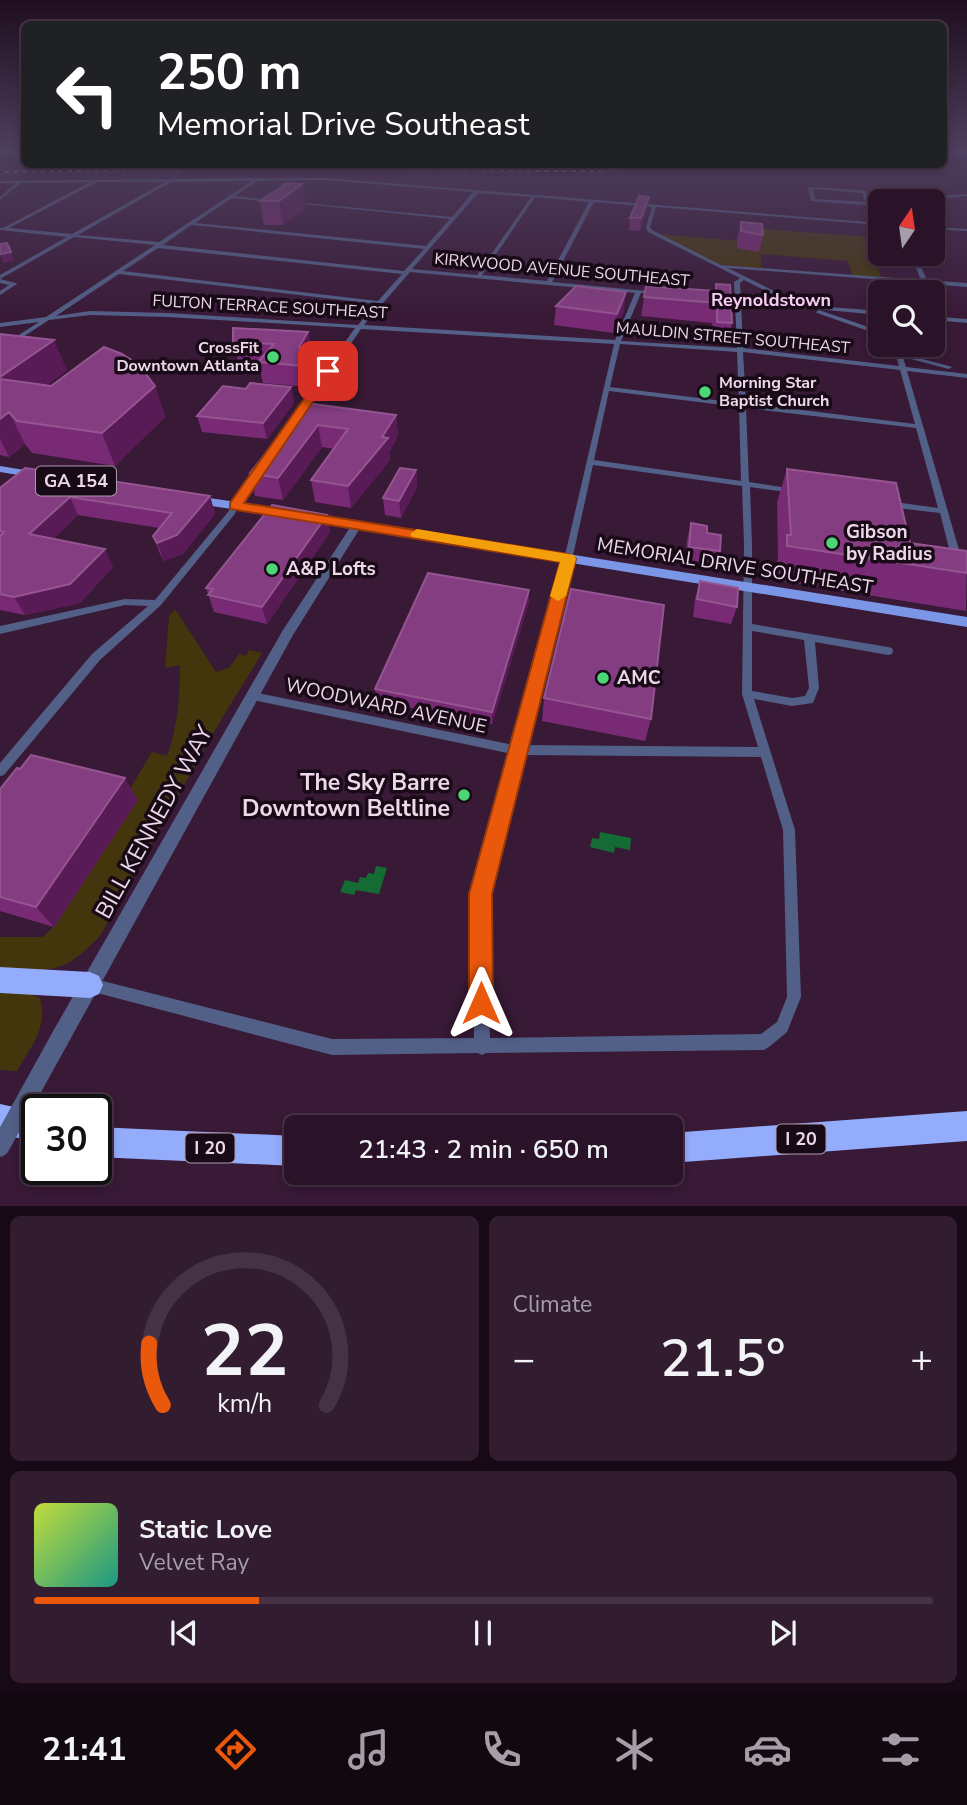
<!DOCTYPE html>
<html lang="en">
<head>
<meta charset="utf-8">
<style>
  body { margin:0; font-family:"Nunito Sans",sans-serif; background:#321c30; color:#f1f3f6; height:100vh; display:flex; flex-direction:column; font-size:26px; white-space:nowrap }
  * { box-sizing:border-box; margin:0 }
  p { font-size:23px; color:#a59ea8 }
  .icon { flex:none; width:38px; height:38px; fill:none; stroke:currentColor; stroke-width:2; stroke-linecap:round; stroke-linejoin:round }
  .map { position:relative; height:1206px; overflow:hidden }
  .sheet { display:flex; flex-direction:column; gap:10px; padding:10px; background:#170a16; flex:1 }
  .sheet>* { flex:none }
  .hud { position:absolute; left:21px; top:21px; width:926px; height:147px; border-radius:10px; box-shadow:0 4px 10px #0003,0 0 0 2px #463245; background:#202124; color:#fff; overflow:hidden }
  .needle { width:46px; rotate:13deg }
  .buttons { position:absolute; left:868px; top:189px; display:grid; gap:14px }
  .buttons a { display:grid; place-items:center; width:77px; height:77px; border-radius:10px; background:#2a1328; box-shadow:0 4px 10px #0003,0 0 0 2px #463245; font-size:35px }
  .speed { position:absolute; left:21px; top:1094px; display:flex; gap:14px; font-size:35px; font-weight:700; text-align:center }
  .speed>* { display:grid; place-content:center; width:91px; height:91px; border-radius:50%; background:#2a1328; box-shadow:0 4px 10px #0003,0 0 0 2px #463245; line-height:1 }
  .speed .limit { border:4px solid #111; border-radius:10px; background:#fff; color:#111 }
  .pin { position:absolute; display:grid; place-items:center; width:60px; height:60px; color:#fff; margin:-30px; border-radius:14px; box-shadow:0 4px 10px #0006 }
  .me { position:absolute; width:77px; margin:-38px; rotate:0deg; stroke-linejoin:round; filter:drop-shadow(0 0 5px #0008) }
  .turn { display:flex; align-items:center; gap:24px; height:147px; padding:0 21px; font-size:32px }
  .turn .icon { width:91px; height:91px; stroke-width:2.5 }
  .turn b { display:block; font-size:49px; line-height:60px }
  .big { font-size:52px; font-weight:600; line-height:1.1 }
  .sheet .widget { flex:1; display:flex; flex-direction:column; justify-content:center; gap:10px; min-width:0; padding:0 24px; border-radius:10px; background:#321c30 }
  .sheet .dial { align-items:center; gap:0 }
  .dial svg { height:182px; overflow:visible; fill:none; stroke:#463245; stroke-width:7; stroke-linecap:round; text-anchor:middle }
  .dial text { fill:#f1f3f6; stroke:none }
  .song { display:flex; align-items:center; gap:21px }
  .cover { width:84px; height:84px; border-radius:10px; background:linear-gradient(135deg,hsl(70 70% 55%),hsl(170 70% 35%)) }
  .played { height:7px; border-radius:4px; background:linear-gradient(90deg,#ea580c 25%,#463245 25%) }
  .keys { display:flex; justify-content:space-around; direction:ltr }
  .heat { display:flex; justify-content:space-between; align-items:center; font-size:38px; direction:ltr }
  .sheet .tiles { flex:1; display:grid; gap:10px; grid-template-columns:1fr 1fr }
  .widget:last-child { grid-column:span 2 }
  .trip { position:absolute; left:284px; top:1115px; width:399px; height:70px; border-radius:10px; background:#2a1328; box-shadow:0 4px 10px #0003,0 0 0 2px #463245; font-weight:600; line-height:70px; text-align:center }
  .tab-bar { display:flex; height:112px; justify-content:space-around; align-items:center; background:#110810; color:#a59ea8 }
  .tab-bar .icon { width:49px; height:49px }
  .tab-bar .current { color:#ea580c }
  .tab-bar b { font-size:32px; color:#f1f3f6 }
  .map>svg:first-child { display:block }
</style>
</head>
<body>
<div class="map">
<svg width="967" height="1207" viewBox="0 0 967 1207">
  <rect width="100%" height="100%" fill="#381936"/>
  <path fill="#44360c" d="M741 227 867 237 882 279 852 276 848 261 761 254V268L716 264 660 234 741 241Z
    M175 609 216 672 230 667 239 654 246 656 249 650 262 653 209 740 100 936C61 976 53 970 0 969V937H43L53 927 137 801 125 797 152 752 167 756C178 725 180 696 180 665L165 668 169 616Z
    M0 990 24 991 40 998C48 1029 31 1046 17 1071L0 1070Z"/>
  <path fill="#146b33" d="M600 832 631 838 630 850 615 847 614 853 590 847 592 838 599 839Z
    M376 866 387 868 379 894 356 890 354 895 340 892 345 880 358 883 360 877 366 878 368 873 374 874Z"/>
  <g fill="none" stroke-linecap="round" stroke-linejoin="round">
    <path stroke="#533651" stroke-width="4.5" stroke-dasharray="4.5 2" stroke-linecap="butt" d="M176 174 183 164"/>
    <path fill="#525f86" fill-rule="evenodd" d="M948 151 967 153V155L950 152Z
      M256 178H326L880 223V225L656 207 650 227 652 230 721 265 921 280 910 254H915L927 280 967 283V287L928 284 932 292H926L923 283 728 268 794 301 795 302 793 304 880 311V315L741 302 743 348 899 366 893 345H899L901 353 952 367 949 369 903 357 906 367 967 374V378L907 371 962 560 957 563 952 560 940 513 888 507 884 504 888 501 938 508 916 428 746 408 749 482 794 489 798 491 794 493 750 487 752 544V624L888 647 892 648 893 651 892 654 888 655 815 642 819 688 813 703 792 706 754 699 795 830 801 997 787 1032 769 1047 764 1050 486 1053 482 1055 478 1053 332 1055 86 990 84 985 86 980 91 978 332 1039 474 1038V894L512 754 253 700 249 699 248 696 249 693 253 692 514 745 566 551 614 344 361 329 300 417H297L293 415 355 328 168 317 90 315 49 320 0 352V347L39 322 0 327V323L46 317 155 245 74 237 0 279V275L67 237 0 230V228H3L90 182 21 183 0 200V197L16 183H0V181ZM326 180 473 192 452 217 295 202 293 203 450 219 426 246 195 223 232 198 275 202 273 200 235 196 258 181ZM252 181 159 242 78 235 171 182ZM97 182H165L72 234 9 228ZM478 193 531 197 477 275 412 269ZM535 197 589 202 547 281 482 275ZM594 202 652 207 646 227 648 232 740 278 734 282 735 298 730 300 735 302 737 348 621 341 641 293H647V291L552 282ZM191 225H192L424 249 404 271 163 245ZM158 248 402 274 378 301 123 271ZM410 272 635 293 615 340 364 325ZM119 274 376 304 358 325 168 313 90 311 56 316ZM744 280 790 303H791L741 299 740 283ZM620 344 737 352 739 403 610 387ZM743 352 900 370 915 424 746 403ZM609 391 739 407 741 481 594 460ZM593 465 742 486 744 544 742 694 758 747 525 745 574 551ZM752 631 804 640 809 688 805 696 792 698 752 691ZM523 755 761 757 783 830 787 997 777 1022 761 1034 490 1038 488 894Z
      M810 187 858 190 866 191 867 195 904 192 917 198 967 194V196L917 201H895L897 200 911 198 903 194 868 197 871 205 880 208V210L867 207 866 205 811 201 808 188ZM813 189 862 193 865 202 815 199Z
      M933 227 967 229V231L933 229Z
      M0 279 16 283 17 284 0 295V291L9 285 0 283Z
      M933 301 936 303 942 317 967 319V323L933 320V316H935L933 310Z
      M819 310 880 331V335L817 313 816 312Z
      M255 468H258L262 470 234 515 161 605 100 660 4 775 0 776V763L92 654 148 606 125 605 0 634V626L125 599 155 600 228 512Z"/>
    <path fill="#525f86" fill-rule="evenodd" d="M357 522 362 525 293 635 66 1047 59 1050 52 1047 49 1040 52 1033 283 630 353 523Z"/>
    <path stroke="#697dbd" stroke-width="12" d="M0 151H3"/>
    <path fill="#7b95e7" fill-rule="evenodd" d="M0 466 37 472 43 475 37 478 0 472Z
      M195 496 286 509 292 513 286 517 191 503 189 500 191 497Z
      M309 513 967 617V627L305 520 303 517Z"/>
    <path fill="#93acfb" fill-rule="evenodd" d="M0 967 90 972 99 976 103 985 99 994 90 998 0 993Z
      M0 1104 37 1112V1142L0 1134Z
      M967 1111V1141L670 1163V1133Z
      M96 1127 296 1136V1166L96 1157Z"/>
    <g stroke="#9f869c" stroke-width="2.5">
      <path id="rail" d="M0 155 24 154
        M0 172 246 168 589 171 724 164"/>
    </g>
    <use href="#rail" stroke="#180a17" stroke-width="2" stroke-dasharray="4.5" stroke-linecap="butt"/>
    <path stroke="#525f86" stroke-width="19" d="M0 1147 59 1040"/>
  </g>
  <path fill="#782a74" d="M287 183 306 208 283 225H264L260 201Z
    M647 209 640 231 629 230 630 218Z
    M741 222 763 235 759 252 737 248V239Z
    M716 284 732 323 728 343 713 342 712 323 641 316 646 286 715 291Z
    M556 306 624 311 614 333 554 325Z
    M308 332 311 348H318L321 368 308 387 263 383 258 363 238 362 233 342Z
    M0 334 67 370 45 386H155L165 417 115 466 32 453 25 444 9 457 0 455Z
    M291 387 294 403 267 439 202 432 197 416 246 389Z
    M306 403 396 415 398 436 389 452 390 460 351 508 315 502 311 480 334 449 322 447 283 500 255 496 250 473Z
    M787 469 910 543 967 551 966 611 775 580V569L778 558 777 502Z
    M416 470 417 487 401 518 385 515 383 498Z
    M0 488 210 496 215 514 183 554 164 561 160 554 153 536 159 528 78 515 53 539 113 567 80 603 25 615 0 610Z
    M327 515 330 532 267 624 214 612 206 588Z
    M691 523 707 533 720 551 716 568 685 564 687 540Z
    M700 581 737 607 731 624 693 617 695 599Z
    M529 602 492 724 377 701 375 689Z
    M544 698 651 719 645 741 542 721Z
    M20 769 138 800 54 927 0 911V789Z"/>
  <path fill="#591b56" d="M302 184 306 208 283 225 279 201Z
    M649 197 647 209 640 231 641 218Z
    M11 252 14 261 3 263 0 254Z
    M626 292 624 311 614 333 617 314Z
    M308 332 311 352 302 367 299 347Z
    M54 340 67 370 12 410 0 384V377Z
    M318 348 321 368 308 387 304 366Z
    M155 386 165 417 115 466 102 433Z
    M291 387 294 403 267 439 263 423Z
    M9 412 25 444 9 457 0 439V419Z
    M396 415 398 436 389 452 390 460 351 508 348 486 382 437Z
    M318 425 322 447 283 500 278 478Z
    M416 470 417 487 401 518 399 501Z
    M210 496 215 514 183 554 164 561 157 543Z
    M70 497 78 515 38 553 29 534Z
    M327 515 330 532 267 624 262 607Z
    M105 549 113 567 80 603 25 615 14 597Z
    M529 590V602L492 724V712Z
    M125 778 138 800 54 927 36 907Z"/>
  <path fill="#843d81" stroke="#955591" stroke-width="2" d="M287 183 302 184 279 201H260Z
    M639 196 649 197 641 218H630Z
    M741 222 762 224 763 235 741 231Z
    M7 243 11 252 0 254V244Z
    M716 284 730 285 732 323 717 322V303L644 297 646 286 716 291Z
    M576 286 626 292 617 314 556 306Z
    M233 328 308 332 299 347 318 348 304 366 258 362 274 344 233 342Z
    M0 334 54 340 0 377Z
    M104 347 122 354 139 365 155 386 102 433 17 421 9 412 0 419V379L51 386Z
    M250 383 291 387 263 423 197 416 223 386 246 389Z
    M306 403 396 415 382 437 388 438 348 486 311 480 348 429 318 425 278 478 250 473Z
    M25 468 210 496 177 535 157 543 153 536 172 513 70 497 29 534 105 549 70 584 14 597 0 594V536L4 532 0 531V488Z
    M400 468 416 470 399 501 383 498Z
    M787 469 896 483 910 543 967 551V573L787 546V535H791Z
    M272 505 327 515 262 607 208 595 213 589 206 588Z
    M691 523 707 526V533L721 535 720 551 689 547Z
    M428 573 529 590 492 712 375 689Z
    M700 581 738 588 737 607 697 599Z
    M571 589 664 605 651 719 544 698Z
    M31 755 125 778 36 907 0 897V789L17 768 20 769Z"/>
  <linearGradient id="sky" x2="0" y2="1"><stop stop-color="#1f0e1e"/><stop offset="0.47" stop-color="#4d3e5d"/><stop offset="1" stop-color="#4d3e5d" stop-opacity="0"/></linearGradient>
  <rect width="967" height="320" fill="url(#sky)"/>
  <path fill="#ea580c" stroke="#983908" stroke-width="2" d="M328 368 334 371 244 503 568 554 576 559 492 894 493 1003 490 1011 481 1015 473 1011 469 1003V894L560 562 230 509V503L325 369Z"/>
  <path fill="#f59e0b" d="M417 529 574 555 576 559 566 596 558 601 550 596 560 562 412 537 410 534Z"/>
  <g fill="#4cd676" stroke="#180a17" stroke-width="2.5">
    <circle cx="273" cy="357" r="7"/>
    <circle cx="705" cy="392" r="7"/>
    <circle cx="832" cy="543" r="7"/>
    <circle cx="272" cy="569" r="7"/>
    <circle cx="603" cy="678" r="7"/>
    <circle cx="464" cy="795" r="7"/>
  </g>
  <g text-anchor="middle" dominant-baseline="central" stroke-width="7" stroke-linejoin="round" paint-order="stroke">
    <g font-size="16" fill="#edd8ea" stroke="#180a17">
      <text transform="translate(562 270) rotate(5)">KIRKWOOD AVENUE SOUTHEAST</text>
      <text transform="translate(270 307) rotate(3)">FULTON TERRACE SOUTHEAST</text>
      <text transform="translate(733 338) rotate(5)">MAULDIN STREET SOUTHEAST</text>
    </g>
    <g font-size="16" font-weight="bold" fill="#edd8ea" stroke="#180a17" text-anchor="end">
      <text x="259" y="348">CrossFit<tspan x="259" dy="18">Downtown Atlanta</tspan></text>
      <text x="719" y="383" text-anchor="start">Morning Star<tspan x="719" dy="18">Baptist Church</tspan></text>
    </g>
    <g font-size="18" font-weight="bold" fill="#f6ccf1" stroke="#180a17">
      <text x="771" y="300">Reynoldstown</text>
    </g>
    <g fill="#180a17" stroke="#ad9aab" stroke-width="2">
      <rect x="36" y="466.5" width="80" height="29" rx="5"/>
      <rect x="776.5" y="1124.5" width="49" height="29" rx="5"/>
      <rect x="185.5" y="1133.5" width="49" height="29" rx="5"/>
    </g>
    <g font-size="18" font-weight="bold" fill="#edd8ea">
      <text x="76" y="481">GA 154</text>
      <text x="801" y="1139">I 20</text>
      <text x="210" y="1148">I 20</text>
    </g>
    <g font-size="19" font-weight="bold" fill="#edd8ea" stroke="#180a17" text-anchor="start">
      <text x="846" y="532">Gibson<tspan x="846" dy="22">by Radius</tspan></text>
      <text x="286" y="569">A&amp;P Lofts</text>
      <text x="617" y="678">AMC</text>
    </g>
    <g font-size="19" fill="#edd8ea" stroke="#180a17">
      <text transform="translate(735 566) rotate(9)">MEMORIAL DRIVE SOUTHEAST</text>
      <text transform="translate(386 706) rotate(12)">WOODWARD AVENUE</text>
    </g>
    <g font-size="23" font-weight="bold" fill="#edd8ea" stroke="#180a17" text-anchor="end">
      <text x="450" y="782">The Sky Barre<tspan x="450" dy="26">Downtown Beltline</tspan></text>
    </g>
    <g font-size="23" fill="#edd8ea" stroke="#180a17">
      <text transform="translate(154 822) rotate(-61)">BILL KENNEDY WAY</text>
    </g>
  </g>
</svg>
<div class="buttons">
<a><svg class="needle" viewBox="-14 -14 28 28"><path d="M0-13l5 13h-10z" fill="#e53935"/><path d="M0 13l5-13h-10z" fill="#a59ea8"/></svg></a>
<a><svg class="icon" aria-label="search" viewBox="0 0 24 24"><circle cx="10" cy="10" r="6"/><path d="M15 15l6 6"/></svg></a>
</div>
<div class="speed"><div class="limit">30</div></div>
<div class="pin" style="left:328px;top:371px;background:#d93025"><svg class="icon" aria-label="arrive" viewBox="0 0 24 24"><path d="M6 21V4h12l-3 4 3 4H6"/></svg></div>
<svg class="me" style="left:481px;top:1003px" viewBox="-20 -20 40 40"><path d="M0-17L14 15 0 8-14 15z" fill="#ea580c" stroke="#fff" stroke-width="4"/></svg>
<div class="trip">21:43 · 2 min · 650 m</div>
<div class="hud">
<div class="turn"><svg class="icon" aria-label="left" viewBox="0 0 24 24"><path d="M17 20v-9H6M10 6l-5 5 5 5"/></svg><div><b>250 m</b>Memorial Drive Southeast</div></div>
</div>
</div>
<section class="sheet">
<div class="tiles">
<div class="widget dial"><svg viewBox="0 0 100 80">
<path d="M14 69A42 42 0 1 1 86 69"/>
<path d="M14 69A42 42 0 0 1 8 42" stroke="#ea580c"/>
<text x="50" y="56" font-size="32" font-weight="700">22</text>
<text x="50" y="72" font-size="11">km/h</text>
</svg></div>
<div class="widget"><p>Climate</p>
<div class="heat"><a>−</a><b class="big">21.5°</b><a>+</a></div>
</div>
<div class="widget">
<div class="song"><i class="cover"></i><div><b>Static Love</b><p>Velvet Ray</p></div></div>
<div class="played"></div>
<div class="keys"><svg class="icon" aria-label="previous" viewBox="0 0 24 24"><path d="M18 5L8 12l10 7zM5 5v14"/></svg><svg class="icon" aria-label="pause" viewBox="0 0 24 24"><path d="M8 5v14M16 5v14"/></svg><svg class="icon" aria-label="next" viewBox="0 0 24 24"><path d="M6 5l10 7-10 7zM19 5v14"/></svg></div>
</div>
</div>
</section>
<nav class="tab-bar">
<b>21:41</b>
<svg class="icon current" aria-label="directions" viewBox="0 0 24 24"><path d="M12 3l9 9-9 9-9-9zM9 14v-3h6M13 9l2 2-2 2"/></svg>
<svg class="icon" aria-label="music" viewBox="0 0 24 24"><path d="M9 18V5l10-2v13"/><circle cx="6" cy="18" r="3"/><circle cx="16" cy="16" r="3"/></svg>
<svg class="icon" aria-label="phone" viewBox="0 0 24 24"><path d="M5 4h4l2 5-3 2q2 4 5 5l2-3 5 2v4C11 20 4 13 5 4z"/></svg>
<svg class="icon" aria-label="climate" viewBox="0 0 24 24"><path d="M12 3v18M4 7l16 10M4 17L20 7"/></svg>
<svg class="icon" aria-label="car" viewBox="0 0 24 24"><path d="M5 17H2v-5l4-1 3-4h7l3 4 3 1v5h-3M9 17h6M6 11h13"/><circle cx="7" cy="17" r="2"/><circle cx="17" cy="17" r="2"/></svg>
<svg class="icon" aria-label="filters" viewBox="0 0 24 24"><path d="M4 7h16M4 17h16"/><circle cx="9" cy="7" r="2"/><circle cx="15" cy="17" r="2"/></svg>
</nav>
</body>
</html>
